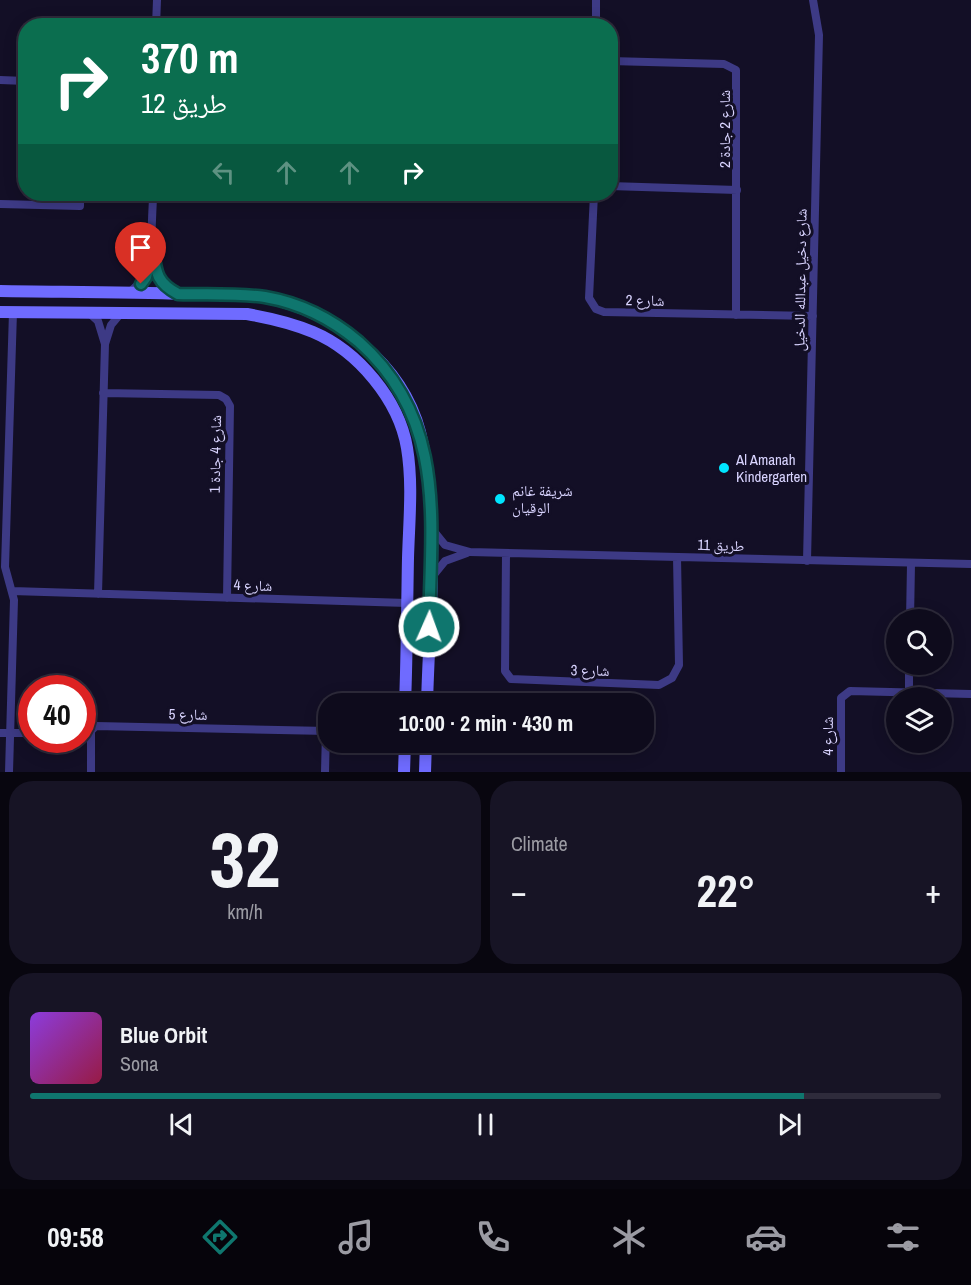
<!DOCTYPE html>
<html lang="en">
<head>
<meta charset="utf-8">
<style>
  body { margin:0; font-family:"Archivo Narrow","Noto Naskh Arabic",sans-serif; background:#171425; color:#f1f3f6; height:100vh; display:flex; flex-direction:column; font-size:22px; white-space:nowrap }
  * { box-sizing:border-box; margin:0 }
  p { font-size:20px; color:#9b9ba3 }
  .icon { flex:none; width:33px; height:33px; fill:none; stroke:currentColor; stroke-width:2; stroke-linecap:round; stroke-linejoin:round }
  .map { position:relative; height:772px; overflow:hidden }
  .drawer { display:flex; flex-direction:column; gap:9px; padding:9px; background:#08060f; flex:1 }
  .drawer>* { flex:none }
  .top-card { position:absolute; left:18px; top:18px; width:600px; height:183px; border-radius:24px; box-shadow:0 3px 15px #0003,0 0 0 2px #2e2b3b; background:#0b6e4f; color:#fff; overflow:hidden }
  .buttons { position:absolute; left:886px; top:609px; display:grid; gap:12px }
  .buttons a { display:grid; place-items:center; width:66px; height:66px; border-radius:50%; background:#0e0b1c; box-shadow:0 3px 15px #0003,0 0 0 2px #2e2b3b; font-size:30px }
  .speed { position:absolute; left:18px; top:675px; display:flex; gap:12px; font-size:30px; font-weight:700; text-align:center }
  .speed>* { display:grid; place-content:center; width:78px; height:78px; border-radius:50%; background:#0e0b1c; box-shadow:0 3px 15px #0003,0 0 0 2px #2e2b3b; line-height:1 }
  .speed .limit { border:9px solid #d22; background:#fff; color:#111 }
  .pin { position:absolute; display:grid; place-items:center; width:51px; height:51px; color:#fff; margin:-62px -26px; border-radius:50% 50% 50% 0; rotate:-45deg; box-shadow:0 0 6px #0007 }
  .pin .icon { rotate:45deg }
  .me { position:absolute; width:66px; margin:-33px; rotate:2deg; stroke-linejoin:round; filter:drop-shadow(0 0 4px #0008) }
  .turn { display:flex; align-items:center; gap:21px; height:126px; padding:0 24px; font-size:27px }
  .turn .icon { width:78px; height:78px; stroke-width:2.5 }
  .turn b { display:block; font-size:42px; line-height:51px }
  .lanes { display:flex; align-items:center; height:57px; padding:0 24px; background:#0003; justify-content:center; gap:30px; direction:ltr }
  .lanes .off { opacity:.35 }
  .big { font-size:45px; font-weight:700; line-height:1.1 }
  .drawer .card { flex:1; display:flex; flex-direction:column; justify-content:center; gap:9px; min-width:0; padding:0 21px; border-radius:24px; background:#171425 }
  .drawer .dial { align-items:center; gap:0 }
  .dial b { font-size:78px; line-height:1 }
  .song { display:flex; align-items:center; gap:18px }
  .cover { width:72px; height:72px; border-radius:9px; background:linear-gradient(135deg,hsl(270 70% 55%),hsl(340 70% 35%)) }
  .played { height:6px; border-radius:3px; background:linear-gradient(90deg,#0f766e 85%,#2e2b3b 85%) }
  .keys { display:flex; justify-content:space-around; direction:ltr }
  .heat { display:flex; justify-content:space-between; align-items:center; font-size:33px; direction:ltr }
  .drawer .tiles { flex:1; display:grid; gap:9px; grid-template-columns:1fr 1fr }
  .card:last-child { grid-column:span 2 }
  .trip { position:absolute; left:318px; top:693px; width:336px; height:60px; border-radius:24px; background:#0e0b1c; box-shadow:0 3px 15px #0003,0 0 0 2px #2e2b3b; font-weight:700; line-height:60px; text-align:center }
  .tab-bar { display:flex; height:96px; justify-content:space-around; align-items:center; background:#06040b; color:#9b9ba3 }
  .tab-bar .icon { width:42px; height:42px }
  .tab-bar .active { color:#0f766e }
  .tab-bar b { font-size:27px; color:#f1f3f6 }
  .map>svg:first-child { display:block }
</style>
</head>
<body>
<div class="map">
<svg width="971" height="772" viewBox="0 0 971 772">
  <rect width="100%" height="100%" fill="#130f26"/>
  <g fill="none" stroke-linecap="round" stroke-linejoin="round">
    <path stroke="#3d3a85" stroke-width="8" d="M156 26 157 0
      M596 26V0
      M610 61 724 64 736 70V315
      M0 80 26 81
      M610 186 737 190
      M153 194C153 224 143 276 175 292
      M594 194 589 298 596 309 604 312 813 316
      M0 204 80 206V194
      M129 293 146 277 151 260
      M88 312 98 321 105 344 98 594
      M105 344 111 325 122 312
      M103 393 219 395 226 399 230 406 227 598
      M432 529 445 545 470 552 971 564
      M506 554 505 671 511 679 659 685 672 678 679 665 677 557
      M807 561 819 35 813 0
      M432 577 445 561 467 553
      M12 591 407 603
      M910 620 911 564
      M909 692V664
      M91 731 96 726 328 731
      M0 733H32
      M9 772 14 600 5 567 13 312
      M91 772V731
      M325 772 326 731
      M841 772V698L850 691 971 694"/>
    <path stroke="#6f6bff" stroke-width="12" d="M0 291C62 292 124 292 186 294 212 295 242 292 267 298 335 312 402 363 420 432 441 513 429 620 427 704
      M0 312 247 314C270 318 292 323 313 332 358 351 399 400 407 448 413 484 409 522 408 558 407 606 407 655 405 704
      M404 772 405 742
      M425 772 426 742"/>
  </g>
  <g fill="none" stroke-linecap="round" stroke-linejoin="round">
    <g stroke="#0a4d48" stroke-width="15">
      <path id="route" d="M141 284 146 277 153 251C156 273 157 283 178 294 207 295 237 293 265 297 300 303 333 320 359 342 447 420 431 521 429 627"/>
    </g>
    <use href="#route" stroke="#0f766e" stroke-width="10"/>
  </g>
  <g fill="#00e5ff" stroke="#130f26" stroke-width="2">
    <circle cx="724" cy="468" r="6"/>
    <circle cx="500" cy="499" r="6"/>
  </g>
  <g text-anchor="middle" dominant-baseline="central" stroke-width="6" stroke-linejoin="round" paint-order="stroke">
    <g font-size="15" fill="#d9d4ff" stroke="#130f26">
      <text transform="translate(724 129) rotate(-90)">شارع 2 جادة 2</text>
      <text transform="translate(800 280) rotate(-89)">شارع دخيل عبدالله الدخيل</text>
      <text transform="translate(645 300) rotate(1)">شارع 2</text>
      <text transform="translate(215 454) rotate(-89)">شارع 4 جادة 1</text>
      <text transform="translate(721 545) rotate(2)">طريق 11</text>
      <text transform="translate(253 585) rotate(2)">شارع 4</text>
      <text transform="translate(590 670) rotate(1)">شارع 3</text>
      <text transform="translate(188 714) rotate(1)">شارع 5</text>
      <text transform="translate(827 736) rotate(-90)">شارع 4</text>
    </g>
    <g font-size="15" fill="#d9d4ff" stroke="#130f26" text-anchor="start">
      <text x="736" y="459">Al Amanah<tspan x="736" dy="17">Kindergarten</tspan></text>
      <text x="512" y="490">شريفة غانم<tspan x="512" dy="17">الوقيان</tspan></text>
    </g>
  </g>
</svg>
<div class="buttons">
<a><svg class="icon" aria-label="search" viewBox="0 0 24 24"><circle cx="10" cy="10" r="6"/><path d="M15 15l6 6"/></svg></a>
<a><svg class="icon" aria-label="layers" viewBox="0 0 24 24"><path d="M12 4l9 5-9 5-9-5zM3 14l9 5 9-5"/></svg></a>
</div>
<div class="speed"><div class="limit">40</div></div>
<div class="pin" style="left:141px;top:284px;background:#d93025"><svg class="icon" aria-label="arrive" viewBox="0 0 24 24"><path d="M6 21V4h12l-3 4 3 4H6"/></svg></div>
<svg class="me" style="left:429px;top:627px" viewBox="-20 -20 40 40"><circle r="17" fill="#0f766e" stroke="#fff" stroke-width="3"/><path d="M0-11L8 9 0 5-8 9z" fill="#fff"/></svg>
<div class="trip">10:00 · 2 min · 430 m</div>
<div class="top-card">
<div class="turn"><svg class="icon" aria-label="right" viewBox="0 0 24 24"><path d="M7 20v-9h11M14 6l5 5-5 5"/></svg><div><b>370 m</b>طريق 12</div></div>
<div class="lanes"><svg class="icon off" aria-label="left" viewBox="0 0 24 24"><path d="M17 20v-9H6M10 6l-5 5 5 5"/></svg><svg class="icon off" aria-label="ahead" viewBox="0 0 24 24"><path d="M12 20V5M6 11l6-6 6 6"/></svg><svg class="icon off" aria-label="ahead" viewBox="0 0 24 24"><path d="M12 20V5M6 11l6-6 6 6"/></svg><svg class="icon" aria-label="right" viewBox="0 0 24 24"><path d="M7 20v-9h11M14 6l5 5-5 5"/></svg></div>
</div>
</div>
<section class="drawer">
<div class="tiles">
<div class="card dial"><b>32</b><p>km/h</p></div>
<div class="card"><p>Climate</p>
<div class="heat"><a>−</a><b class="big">22°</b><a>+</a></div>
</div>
<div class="card">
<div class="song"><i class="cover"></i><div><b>Blue Orbit</b><p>Sona</p></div></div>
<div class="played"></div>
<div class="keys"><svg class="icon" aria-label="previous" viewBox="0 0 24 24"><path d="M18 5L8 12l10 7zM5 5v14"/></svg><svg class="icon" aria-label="pause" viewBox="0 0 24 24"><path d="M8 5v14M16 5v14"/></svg><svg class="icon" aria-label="next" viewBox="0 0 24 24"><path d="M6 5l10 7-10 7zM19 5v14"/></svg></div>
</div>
</div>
</section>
<nav class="tab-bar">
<b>09:58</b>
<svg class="icon active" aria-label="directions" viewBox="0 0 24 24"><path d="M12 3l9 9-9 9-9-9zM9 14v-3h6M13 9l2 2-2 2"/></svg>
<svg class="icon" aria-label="music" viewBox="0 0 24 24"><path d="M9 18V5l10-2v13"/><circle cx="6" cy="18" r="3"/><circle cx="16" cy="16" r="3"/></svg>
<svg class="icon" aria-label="phone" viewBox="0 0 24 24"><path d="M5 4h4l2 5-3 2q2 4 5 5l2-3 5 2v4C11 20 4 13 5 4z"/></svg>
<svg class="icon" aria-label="climate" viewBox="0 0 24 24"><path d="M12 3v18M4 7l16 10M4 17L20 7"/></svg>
<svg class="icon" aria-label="car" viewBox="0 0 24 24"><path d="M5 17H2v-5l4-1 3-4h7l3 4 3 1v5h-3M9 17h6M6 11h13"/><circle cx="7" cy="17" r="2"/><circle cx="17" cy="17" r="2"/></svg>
<svg class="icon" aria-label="filters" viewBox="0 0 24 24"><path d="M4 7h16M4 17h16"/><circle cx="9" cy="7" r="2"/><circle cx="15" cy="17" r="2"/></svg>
</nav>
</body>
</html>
